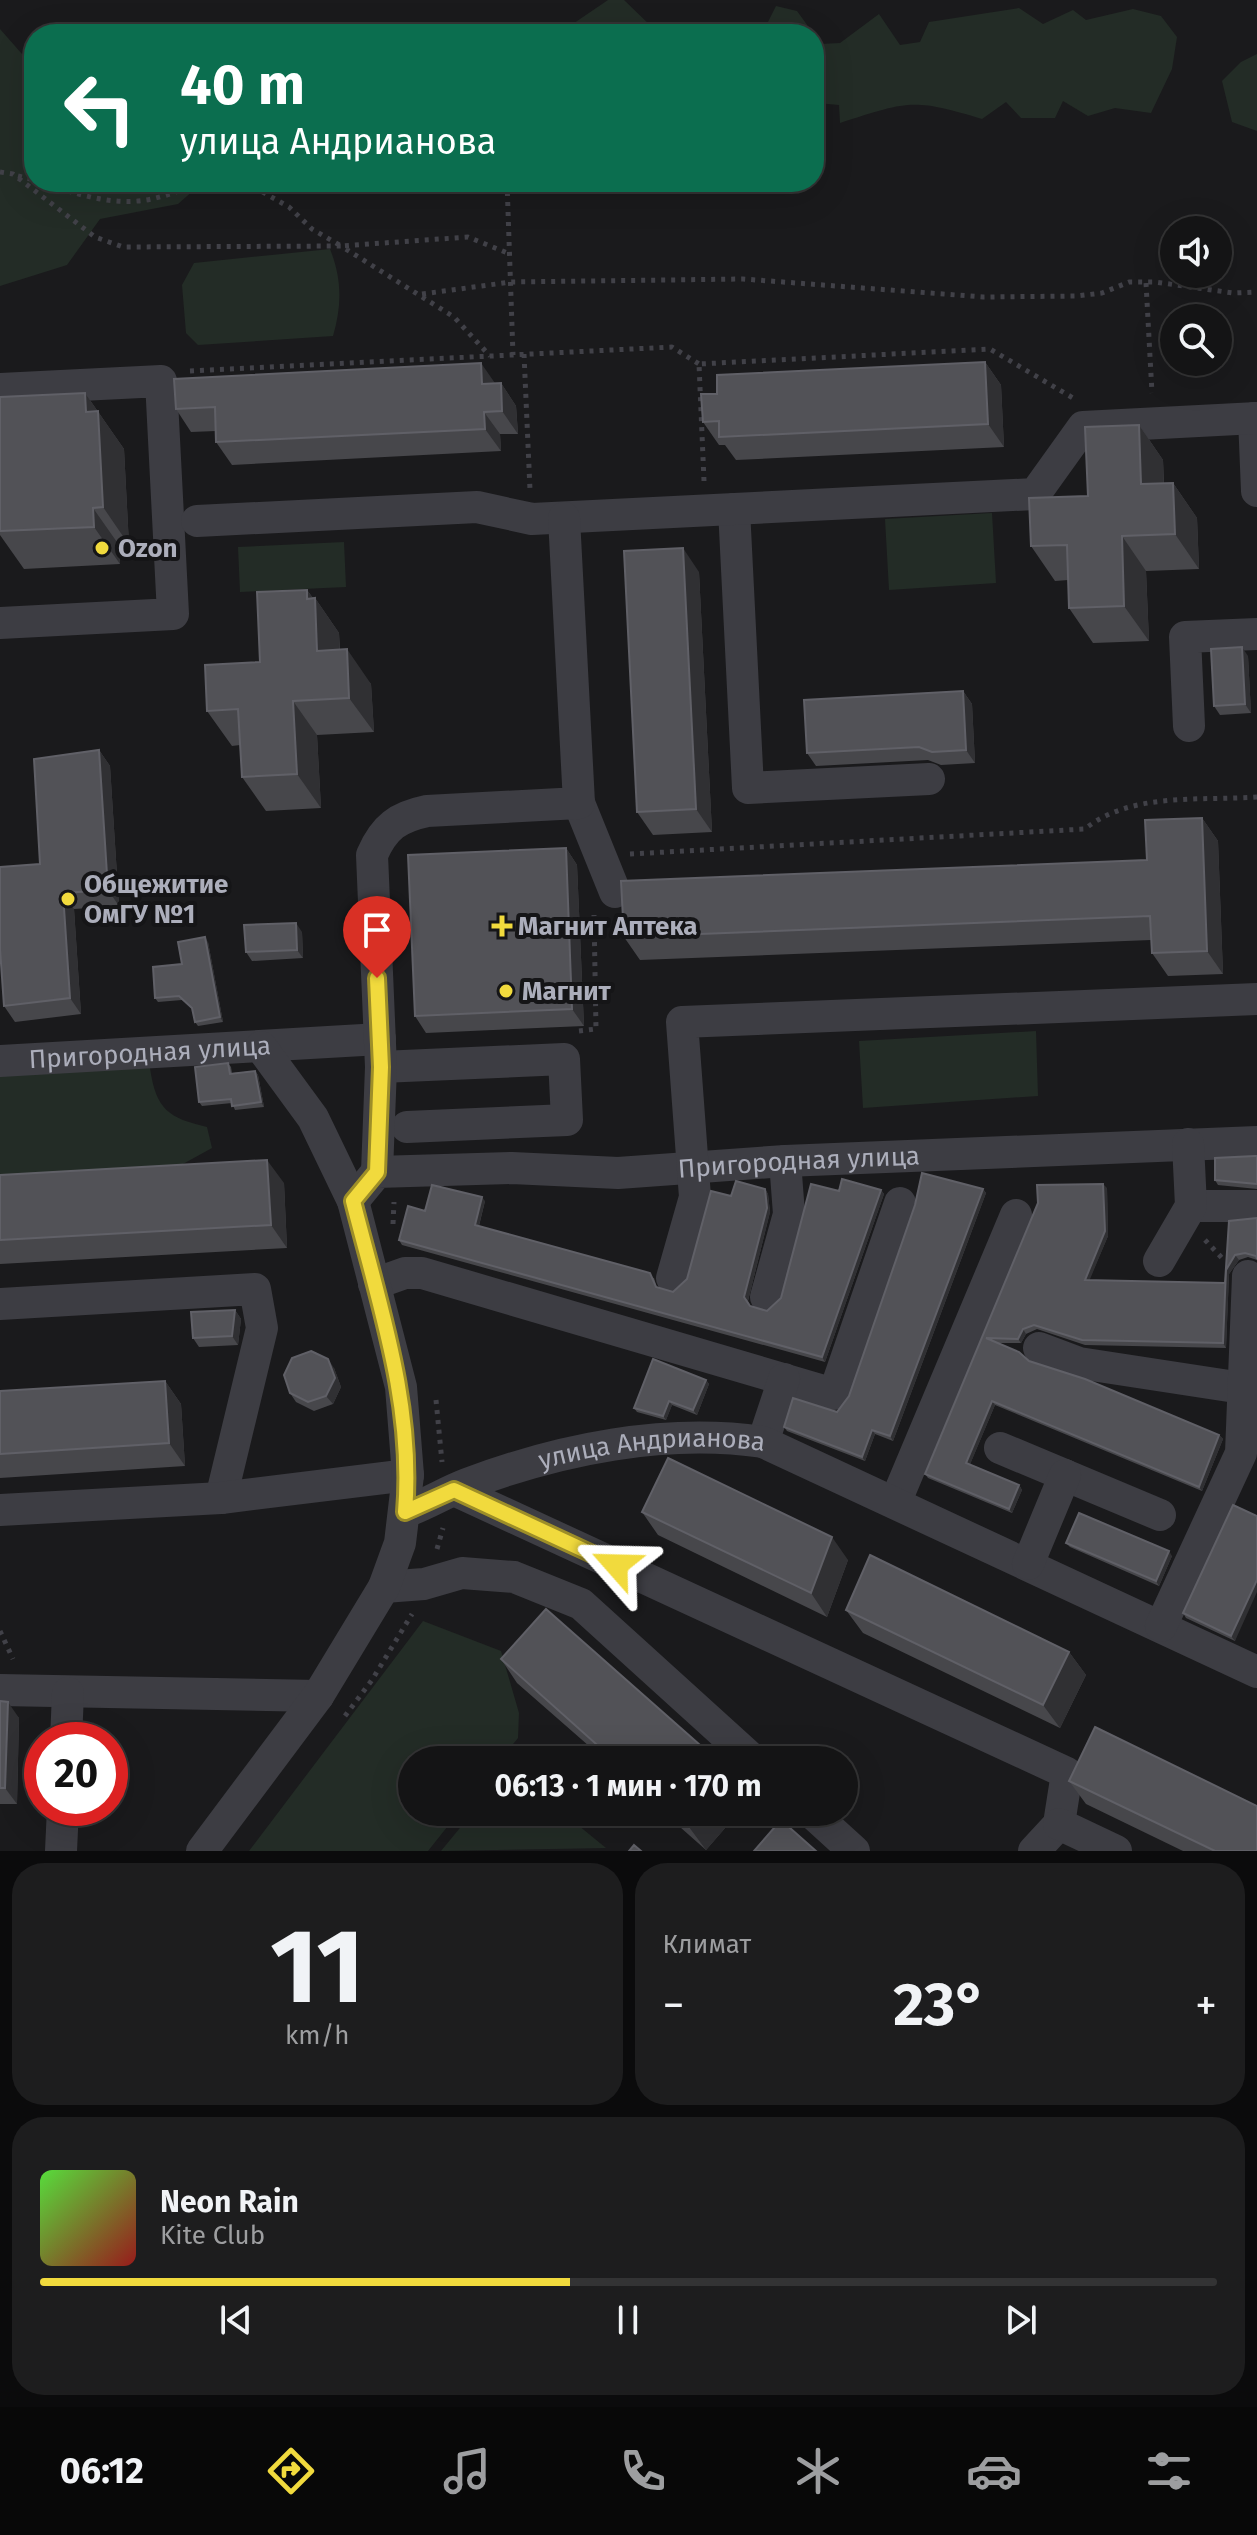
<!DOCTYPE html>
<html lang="ru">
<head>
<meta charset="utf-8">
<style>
  body { margin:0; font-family:"Fira Sans",sans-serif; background:#1d1d1e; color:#f1f3f6; height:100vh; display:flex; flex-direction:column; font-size:30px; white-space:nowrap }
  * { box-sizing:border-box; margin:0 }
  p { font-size:26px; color:#9d9ea0 }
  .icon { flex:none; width:44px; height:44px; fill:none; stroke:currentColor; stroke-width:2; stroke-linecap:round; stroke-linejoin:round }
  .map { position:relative; height:1851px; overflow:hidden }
  .drawer { display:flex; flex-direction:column; gap:12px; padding:12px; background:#0b0b0c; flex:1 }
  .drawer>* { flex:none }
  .top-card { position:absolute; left:24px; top:24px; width:800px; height:168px; border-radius:32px; box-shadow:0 8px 32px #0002,0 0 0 2px #333334; background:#0b6e4f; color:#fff; overflow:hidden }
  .buttons { position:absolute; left:1160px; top:216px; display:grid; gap:16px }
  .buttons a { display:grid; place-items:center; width:72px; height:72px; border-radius:50%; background:#141415; box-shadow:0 8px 32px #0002,0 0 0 2px #333334; font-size:40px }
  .speed { position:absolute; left:24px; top:1722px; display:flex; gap:16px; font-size:40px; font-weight:700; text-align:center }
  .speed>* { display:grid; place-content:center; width:104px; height:104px; border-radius:50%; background:#141415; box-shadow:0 8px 32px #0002,0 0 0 2px #333334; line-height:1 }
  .speed .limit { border:12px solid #d22; background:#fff; color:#111 }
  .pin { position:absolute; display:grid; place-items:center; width:68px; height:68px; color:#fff; margin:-82px -34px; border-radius:50% 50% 50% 0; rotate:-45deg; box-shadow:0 0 8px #0007 }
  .pin .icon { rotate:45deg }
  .me { position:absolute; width:88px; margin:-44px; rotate:295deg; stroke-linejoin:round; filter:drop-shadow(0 0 6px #0008) }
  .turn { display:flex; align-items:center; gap:28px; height:168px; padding:0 24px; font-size:36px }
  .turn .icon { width:104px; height:104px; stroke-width:2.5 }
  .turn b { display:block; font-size:56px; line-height:68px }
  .big { font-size:60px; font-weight:700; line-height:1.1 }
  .drawer .tile { flex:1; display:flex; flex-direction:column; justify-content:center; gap:12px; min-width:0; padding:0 28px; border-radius:32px; background:#1d1d1e }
  .drawer .dial { align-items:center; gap:0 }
  .dial b { font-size:104px; line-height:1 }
  .song { display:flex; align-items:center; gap:24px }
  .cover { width:96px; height:96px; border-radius:12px; background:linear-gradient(135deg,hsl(110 70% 55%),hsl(0 70% 35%)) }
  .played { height:8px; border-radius:4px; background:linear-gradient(90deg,#f1da3d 45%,#333334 45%) }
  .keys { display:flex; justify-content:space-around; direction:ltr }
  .heat { display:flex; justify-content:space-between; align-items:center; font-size:44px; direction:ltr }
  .drawer .tiles { flex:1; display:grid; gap:12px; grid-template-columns:1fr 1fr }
  .tile:last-child { grid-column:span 2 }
  .trip { position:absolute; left:398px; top:1746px; width:460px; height:80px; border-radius:40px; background:#141415; box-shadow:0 8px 32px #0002,0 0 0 2px #333334; font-weight:700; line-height:80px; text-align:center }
  .dock { display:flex; height:128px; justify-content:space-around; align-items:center; background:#080808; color:#9d9ea0 }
  .dock .icon { width:56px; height:56px }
  .dock .on { color:#f1da3d }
  .dock b { font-size:36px; color:#f1f3f6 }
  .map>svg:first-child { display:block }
</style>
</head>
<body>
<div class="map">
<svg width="1257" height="1851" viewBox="0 0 1257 1851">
  <rect width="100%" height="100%" fill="#1a1a1c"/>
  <path fill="#232c26" d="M608 0H624L653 28 648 34H558Z
    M776 6 797 11 821 44 840 43 879 14 900 45 920 42 929 22 1019 8 1043 24 1073 10 1086 20 1133 9 1161 16 1177 37 1172 69 1151 113 1115 108 1088 116 1063 101 1055 118H1021L1006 102 982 119C913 98 908 101 840 123L839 105 817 103 814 109V34H766L764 30Z
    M0 29 22 54H34V182H203L178 204 100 219 67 265 0 286Z
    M1257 54V131L1232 122 1222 81 1241 62Z
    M330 249C342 279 342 305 333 336L198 345 186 333 182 285 194 263Z
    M992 513 996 583 889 590 885 519Z
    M344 542 346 587 240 592 238 547Z
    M1036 1031 1038 1096 863 1108 859 1041Z
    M150 1068C156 1110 169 1118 207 1127L212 1148 172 1170 0 1190V1074Z
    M423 1621 501 1651 519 1713 518 1738 500 1760H412V1812H459L428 1851H249Z
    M473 1812H562L606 1848 441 1851Z"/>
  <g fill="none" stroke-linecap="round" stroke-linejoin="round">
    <path stroke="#414148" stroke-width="5" stroke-dasharray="4 6" stroke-linecap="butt" d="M0 172 13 174 95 237 123 247 341 246 454 317 490 356
      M18 176 34 180
      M39 182C71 192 104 204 138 201 165 199 190 184 218 182
      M245 182 289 207 312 229 341 246 468 237 510 254
      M507 182 513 355
      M1146 283 1152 393
      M422 294 511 282 743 279 983 297 1077 296 1102 293 1129 282H1155L1233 293 1257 292
      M524 354 530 490
      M190 371 672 347 699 364
      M704 481 699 364 990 349 1073 398
      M630 854 1085 829C1130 792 1201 801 1257 797
      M579 1031 596 1029 594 915
      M393 1224 394 1202
      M1205 1240 1223 1259
      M436 1400 442 1462
      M437 1549 443 1528
      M0 1631 13 1659
      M345 1716 372 1680 412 1614"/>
    <g stroke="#3d3d43" stroke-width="32">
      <path d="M0 389 161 381 173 614 0 623"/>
      <path d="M1254 418 1257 491"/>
      <path d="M734 509 748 788 929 779"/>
      <path d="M197 521 477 507 532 519 1035 494 1083 427 1257 418"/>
      <path d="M1189 726 1185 637 1257 634"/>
      <path d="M579 803 615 892"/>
      <path id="s1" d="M0 1061 380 1039"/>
      <path d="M381 1067 564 1059 567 1120 407 1127"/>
      <path d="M377 1172 381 1067 372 855C384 827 398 817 427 811L579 803 564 518"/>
      <path id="s2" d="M353 1201 377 1172 512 1168 618 1173 785 1161 1257 1142"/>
      <path d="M1191 1206H1257"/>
      <path d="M1159 1261 1191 1206 1188 1144"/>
      <path d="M672 1278 695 1197 682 1022 1257 999"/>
      <path d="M374 1284 405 1273H422L834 1394 900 1203"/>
      <path d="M766 1297 789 1214 785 1161"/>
      <path d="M0 1304 255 1289 262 1328 221 1498"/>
      <path d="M1039 1348 1079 1363 1242 1388"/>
      <path d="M763 1442 784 1379"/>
      <path d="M1000 1448 1160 1515"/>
      <path d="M454 1490 1067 1773 1059 1824 1034 1851"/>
      <path d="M895 1503 1016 1215"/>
      <path d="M0 1510 221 1498 408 1475"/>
      <path id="s3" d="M405 1512C427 1504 446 1492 467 1484 560 1449 665 1428 763 1442L1257 1672"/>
      <path d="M1028 1564 1065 1475"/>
      <path d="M384 1587 424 1584 462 1573 514 1577 581 1604 753 1760"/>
      <path d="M1161 1626 1241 1453 1248 1276"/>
      <path d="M0 1690 318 1696"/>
      <path d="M66 1740 68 1693"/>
      <path d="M811 1812 854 1851"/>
      <path d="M1059 1824 1116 1851"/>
      <path d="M61 1851 63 1808"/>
      <path d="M202 1851 318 1696 384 1587 400 1543 408 1475 401 1387 353 1201 313 1118 261 1047"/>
    </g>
  </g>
  <path fill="#47474b" d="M985 362 1001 385 1004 447 736 460 725 445H719L703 422 717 394Z
    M501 383 516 406 518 434H500L501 451 232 465 216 442V431L191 432 176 409Z
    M85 393 124 449 129 545H119L120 564 24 569 0 535V397Z
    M1139 425 1163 460 1164 483H1173L1197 518 1199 569 1146 571 1149 641 1093 643 1069 608 1068 580 1055 581 1031 546 1088 496Z
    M699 572 712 832 653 835 637 812Z
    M307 590 313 598H315L339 633 340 650 371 684 374 732 317 735 321 808 266 811 242 777 240 745 232 746 207 711 260 662Z
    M1248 656 1251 713 1220 715 1214 706Z
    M963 691 972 704 975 763 941 765 928 760 816 766 807 753Z
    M99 750 110 766 119 906 74 909 81 1014 15 1022 4 1006 40 864Z
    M1202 818 1218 841 1223 974 1168 976 1152 953 1151 940 640 960 624 937 1147 860Z
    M566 848 577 865 584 1026 426 1033 415 1016Z
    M302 932 303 958 252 961 246 952Z
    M208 942 223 1022 198 1026 195 1022 193 1010 182 1000 158 1002 155 998 182 964Z
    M228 1063 231 1067 232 1073 255 1071 258 1075 264 1107 235 1110 232 1103 202 1106 199 1102Z
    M1255 1156H1257V1189L1218 1185 1215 1180Z
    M0 1175 284 1183 287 1248 0 1264Z
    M1107 1188 1108 1236 1089 1280 1225 1283 1229 1221 1257 1218V1260L1248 1257 1239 1260 1229 1274 1226 1348 1085 1345 1037 1329 1026 1334 1021 1343H997L1029 1361 1219 1435 1223 1439 1202 1491 995 1405 970 1464 1019 1485 1022 1490 1012 1513 928 1478 925 1474 1038 1203Z
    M765 1189 768 1194 770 1212 748 1301 751 1307 767 1311 781 1298 839 1191 881 1190 884 1194 825 1362 402 1245 399 1240 425 1211 485 1201 479 1226 654 1278 657 1288 673 1292 687 1279 731 1196Z
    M983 1189 986 1193 893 1441 875 1434 865 1461 787 1431 784 1427 837 1412 849 1396Z
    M235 1310 241 1319 238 1345 199 1347 193 1338Z
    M334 1368 341 1387 333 1404 314 1411 296 1402 290 1393Z
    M706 1380 709 1384 697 1415 672 1405 666 1420 637 1412 634 1408Z
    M165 1381 181 1404 185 1466 0 1478V1391Z
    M642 1512 848 1560 827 1617 658 1535Z
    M1257 1516 1235 1641 1186 1618 1183 1613Z
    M1066 1543 1172 1556 1159 1586 1070 1547Z
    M846 1610 1069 1652 1086 1675 1060 1728 863 1633Z
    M501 1659 717 1760H605L517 1683Z
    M0 1701 19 1718 17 1804H0Z
    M1069 1781 1257 1851H1183L1086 1804Z
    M663 1812H739L706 1850Z"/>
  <path fill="#303033" d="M985 362 1001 385 1004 447 988 424Z
    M481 363 497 386 482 384Z
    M501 383 516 406 518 434 502 411Z
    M85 393 124 449 129 545 103 507 86 412Z
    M484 412 500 434 501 451 485 429Z
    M1139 425 1163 460 1165 519 1141 484Z
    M1173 483 1197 518 1199 569 1175 534Z
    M93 508 119 545 120 564 94 527Z
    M1122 536 1146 571 1149 641 1124 606Z
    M683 548 699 572 712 832 696 809Z
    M307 590 315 601V598L339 633 341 686 317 651Z
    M1242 647 1248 656 1251 713 1245 704Z
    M347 649 371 684 374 732 349 698Z
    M963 691 972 704 975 763 966 750Z
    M293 701 317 735 321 808 297 774Z
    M99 750 110 766 119 906 108 890Z
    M1202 818 1218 841 1223 974 1207 951Z
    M566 848 577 865 584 1026 572 1009Z
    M63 893 74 909 81 1014 70 998Z
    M296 923 302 932 303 958 297 950Z
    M205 937 208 942 223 1022 220 1017Z
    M255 1071 258 1075 264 1107 261 1102Z
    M267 1160 284 1183 287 1248 271 1225Z
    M1103 1184 1107 1188 1108 1236 1088 1284 1085 1280Z
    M765 1189 768 1194 770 1212 748 1301 744 1297Z
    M983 1189 986 1193 893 1441 890 1436Z
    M881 1190 884 1194 825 1362 822 1357Z
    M482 1197 485 1201 478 1229 475 1225Z
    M1235 1255 1239 1260 1229 1274 1226 1348 1223 1343 1226 1270Z
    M235 1310 241 1319 238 1345 232 1336Z
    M1023 1329 1026 1334 1021 1343 1018 1339Z
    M328 1359 334 1368 341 1387 333 1404 326 1396Z
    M706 1380 709 1384 697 1415 693 1410Z
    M165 1381 181 1404 185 1466 169 1443Z
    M669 1401 672 1405 666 1420 663 1416Z
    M992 1401 995 1405 969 1467 966 1463Z
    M872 1430 875 1434 865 1461 862 1457Z
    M1219 1435 1223 1439 1202 1491 1199 1487Z
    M1019 1485 1022 1490 1012 1513 1009 1509Z
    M832 1537 848 1560 827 1617 811 1593Z
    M1169 1551 1172 1556 1159 1586 1156 1581Z
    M1257 1580V1592L1235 1641 1231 1636Z
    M1069 1652 1086 1675 1060 1728 1043 1705Z
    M8 1702 19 1718 17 1804 5 1788Z
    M702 1812H739L706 1850 689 1827Z"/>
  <path fill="#525257" stroke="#606067" stroke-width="2" d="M985 362 988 424 719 437V421L703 422 701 394H717V375Z
    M481 363 482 384 501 383 502 411 484 412 485 429 216 442 215 407 176 409 174 379Z
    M85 393 86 412 98 411 103 507 93 508 94 527 0 531V397Z
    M1139 425 1141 484 1173 483 1175 534 1122 536 1124 606 1069 608 1067 545 1031 546 1029 498 1088 496 1085 427Z
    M683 548 696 809 637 812 624 551Z
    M307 590V599L315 598 317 651 347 649 349 698 293 701 297 774 242 777 238 709 207 711 205 665 260 662 257 592Z
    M1242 647 1245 704 1214 706 1211 649Z
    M963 691 966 750 932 752 919 747 807 753 804 700Z
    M99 750 108 890 63 893 70 998 4 1006 0 949V867L40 864 34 759Z
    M1202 818 1207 951 1152 953 1150 916 624 937 621 881 1147 860 1145 820Z
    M566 848 572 1009 415 1016 408 855Z
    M296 923 297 950 246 952 244 925Z
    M205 937 220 1017 195 1022 192 1008 179 996 155 998 153 967 182 964 178 942Z
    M228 1063 230 1074 255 1071 261 1102 232 1106 231 1099 199 1102 195 1067Z
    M1255 1156H1257V1184L1215 1180V1158Z
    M267 1160 271 1225 0 1240V1175Z
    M922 1173 983 1189 890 1436 872 1430 862 1457 784 1427 793 1398 837 1412 849 1396 915 1205Z
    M842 1179 881 1190 822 1357 399 1240 408 1206 425 1211 432 1185 482 1197 475 1225 650 1273 656 1287 673 1292 687 1279 711 1191 731 1196 736 1181 765 1189 767 1208 744 1297 750 1306 767 1311 781 1298 811 1184 839 1191Z
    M1103 1184 1105 1231 1085 1280 1225 1283 1229 1221 1257 1218V1259L1256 1256 1245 1253 1235 1255 1226 1270 1223 1343 1082 1340 1034 1325 1023 1329 1018 1339 986 1338 1019 1352 1029 1361 1085 1379 1219 1435 1199 1487 992 1401 966 1463 1019 1485 1009 1509 925 1474 1038 1203 1037 1185Z
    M235 1310 232 1336 193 1338 191 1312Z
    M311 1351 328 1359 335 1378 326 1396 308 1402 290 1393 284 1375 292 1358Z
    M653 1359 706 1380 693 1410 669 1401 663 1416 634 1408Z
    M165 1381 169 1443 0 1454V1391Z
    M668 1458 832 1537 811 1593 642 1512Z
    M1233 1505 1257 1516V1580L1231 1636 1183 1613Z
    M1079 1513 1169 1551 1156 1581 1066 1543Z
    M870 1555 1069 1652 1043 1705 846 1610Z
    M546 1609 717 1760H614L501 1659Z
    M0 1701 8 1702 5 1788H0Z
    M1095 1727 1257 1806V1851H1215L1069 1781Z
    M673 1812H702L689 1827Z
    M781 1820 816 1851H754Z
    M634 1845 641 1851H629Z"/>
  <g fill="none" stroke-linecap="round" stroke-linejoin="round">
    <g stroke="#9d8e28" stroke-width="20">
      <path id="route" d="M377 978 381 1067 377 1172 353 1201C379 1304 414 1405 405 1512L454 1490 616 1565"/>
    </g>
    <use href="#route" stroke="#f1da3d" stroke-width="14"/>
  </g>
  <g fill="#f1da3d" stroke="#151517" stroke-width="3">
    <circle cx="102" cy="548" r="8"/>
    <circle cx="68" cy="899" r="8"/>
    <path d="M498 914h8v8h8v8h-8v8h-8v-8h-8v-8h8z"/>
    <circle cx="506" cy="991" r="8"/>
  </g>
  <g text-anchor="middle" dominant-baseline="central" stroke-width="8" stroke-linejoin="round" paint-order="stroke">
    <g font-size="26" font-weight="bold" fill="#acaebb" stroke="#151517" text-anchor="start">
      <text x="118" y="548">Ozon</text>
      <text x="84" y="884">Общежитие<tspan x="84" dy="30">ОмГУ №1</tspan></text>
      <text x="518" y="926">Магнит Аптека</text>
      <text x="522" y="991">Магнит</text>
    </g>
    <g font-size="26" fill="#acaebb" stroke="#151517">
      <text stroke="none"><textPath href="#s1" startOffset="150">Пригородная улица</textPath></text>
      <text stroke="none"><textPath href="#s2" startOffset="460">Пригородная улица</textPath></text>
      <text stroke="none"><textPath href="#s3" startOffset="258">улица Андрианова</textPath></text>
    </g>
  </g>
</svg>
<div class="buttons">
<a><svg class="icon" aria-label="sound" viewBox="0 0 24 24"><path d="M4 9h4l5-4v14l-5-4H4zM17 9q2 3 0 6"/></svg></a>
<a><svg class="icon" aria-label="search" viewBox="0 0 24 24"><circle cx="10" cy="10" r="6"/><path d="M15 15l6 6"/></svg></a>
</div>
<div class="speed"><div class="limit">20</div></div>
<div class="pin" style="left:377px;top:978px;background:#d93025"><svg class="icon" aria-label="arrive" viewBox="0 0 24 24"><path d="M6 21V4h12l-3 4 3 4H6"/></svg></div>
<svg class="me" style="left:616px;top:1565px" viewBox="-20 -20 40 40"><path d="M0-17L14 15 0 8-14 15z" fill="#f1da3d" stroke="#fff" stroke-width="4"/></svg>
<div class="trip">06:13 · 1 мин · 170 m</div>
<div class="top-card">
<div class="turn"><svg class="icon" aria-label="left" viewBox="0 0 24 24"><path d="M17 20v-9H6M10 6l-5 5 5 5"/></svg><div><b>40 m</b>улица Андрианова</div></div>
</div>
</div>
<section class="drawer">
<div class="tiles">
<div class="tile dial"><b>11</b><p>km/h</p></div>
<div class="tile"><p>Климат</p>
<div class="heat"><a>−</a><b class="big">23°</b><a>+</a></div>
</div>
<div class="tile">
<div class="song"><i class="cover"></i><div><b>Neon Rain</b><p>Kite Club</p></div></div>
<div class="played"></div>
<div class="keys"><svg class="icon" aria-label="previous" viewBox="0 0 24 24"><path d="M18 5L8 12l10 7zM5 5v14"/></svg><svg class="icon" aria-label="pause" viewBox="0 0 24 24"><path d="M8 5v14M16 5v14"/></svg><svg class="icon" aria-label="next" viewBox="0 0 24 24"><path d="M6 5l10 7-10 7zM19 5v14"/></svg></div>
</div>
</div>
</section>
<nav class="dock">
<b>06:12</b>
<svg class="icon on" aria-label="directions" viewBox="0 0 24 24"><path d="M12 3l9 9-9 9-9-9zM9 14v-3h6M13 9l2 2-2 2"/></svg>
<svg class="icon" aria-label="music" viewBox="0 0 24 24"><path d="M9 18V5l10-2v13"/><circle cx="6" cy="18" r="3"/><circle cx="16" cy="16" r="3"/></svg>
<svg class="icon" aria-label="phone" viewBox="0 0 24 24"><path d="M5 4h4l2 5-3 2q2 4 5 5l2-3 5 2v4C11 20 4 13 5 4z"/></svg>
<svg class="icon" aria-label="climate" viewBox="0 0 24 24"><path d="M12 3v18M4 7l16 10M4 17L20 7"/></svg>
<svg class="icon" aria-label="car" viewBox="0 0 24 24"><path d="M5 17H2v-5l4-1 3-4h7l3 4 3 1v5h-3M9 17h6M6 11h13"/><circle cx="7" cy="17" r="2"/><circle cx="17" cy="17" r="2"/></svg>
<svg class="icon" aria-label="filters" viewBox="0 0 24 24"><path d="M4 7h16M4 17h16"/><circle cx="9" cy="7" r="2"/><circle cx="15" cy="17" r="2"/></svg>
</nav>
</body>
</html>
